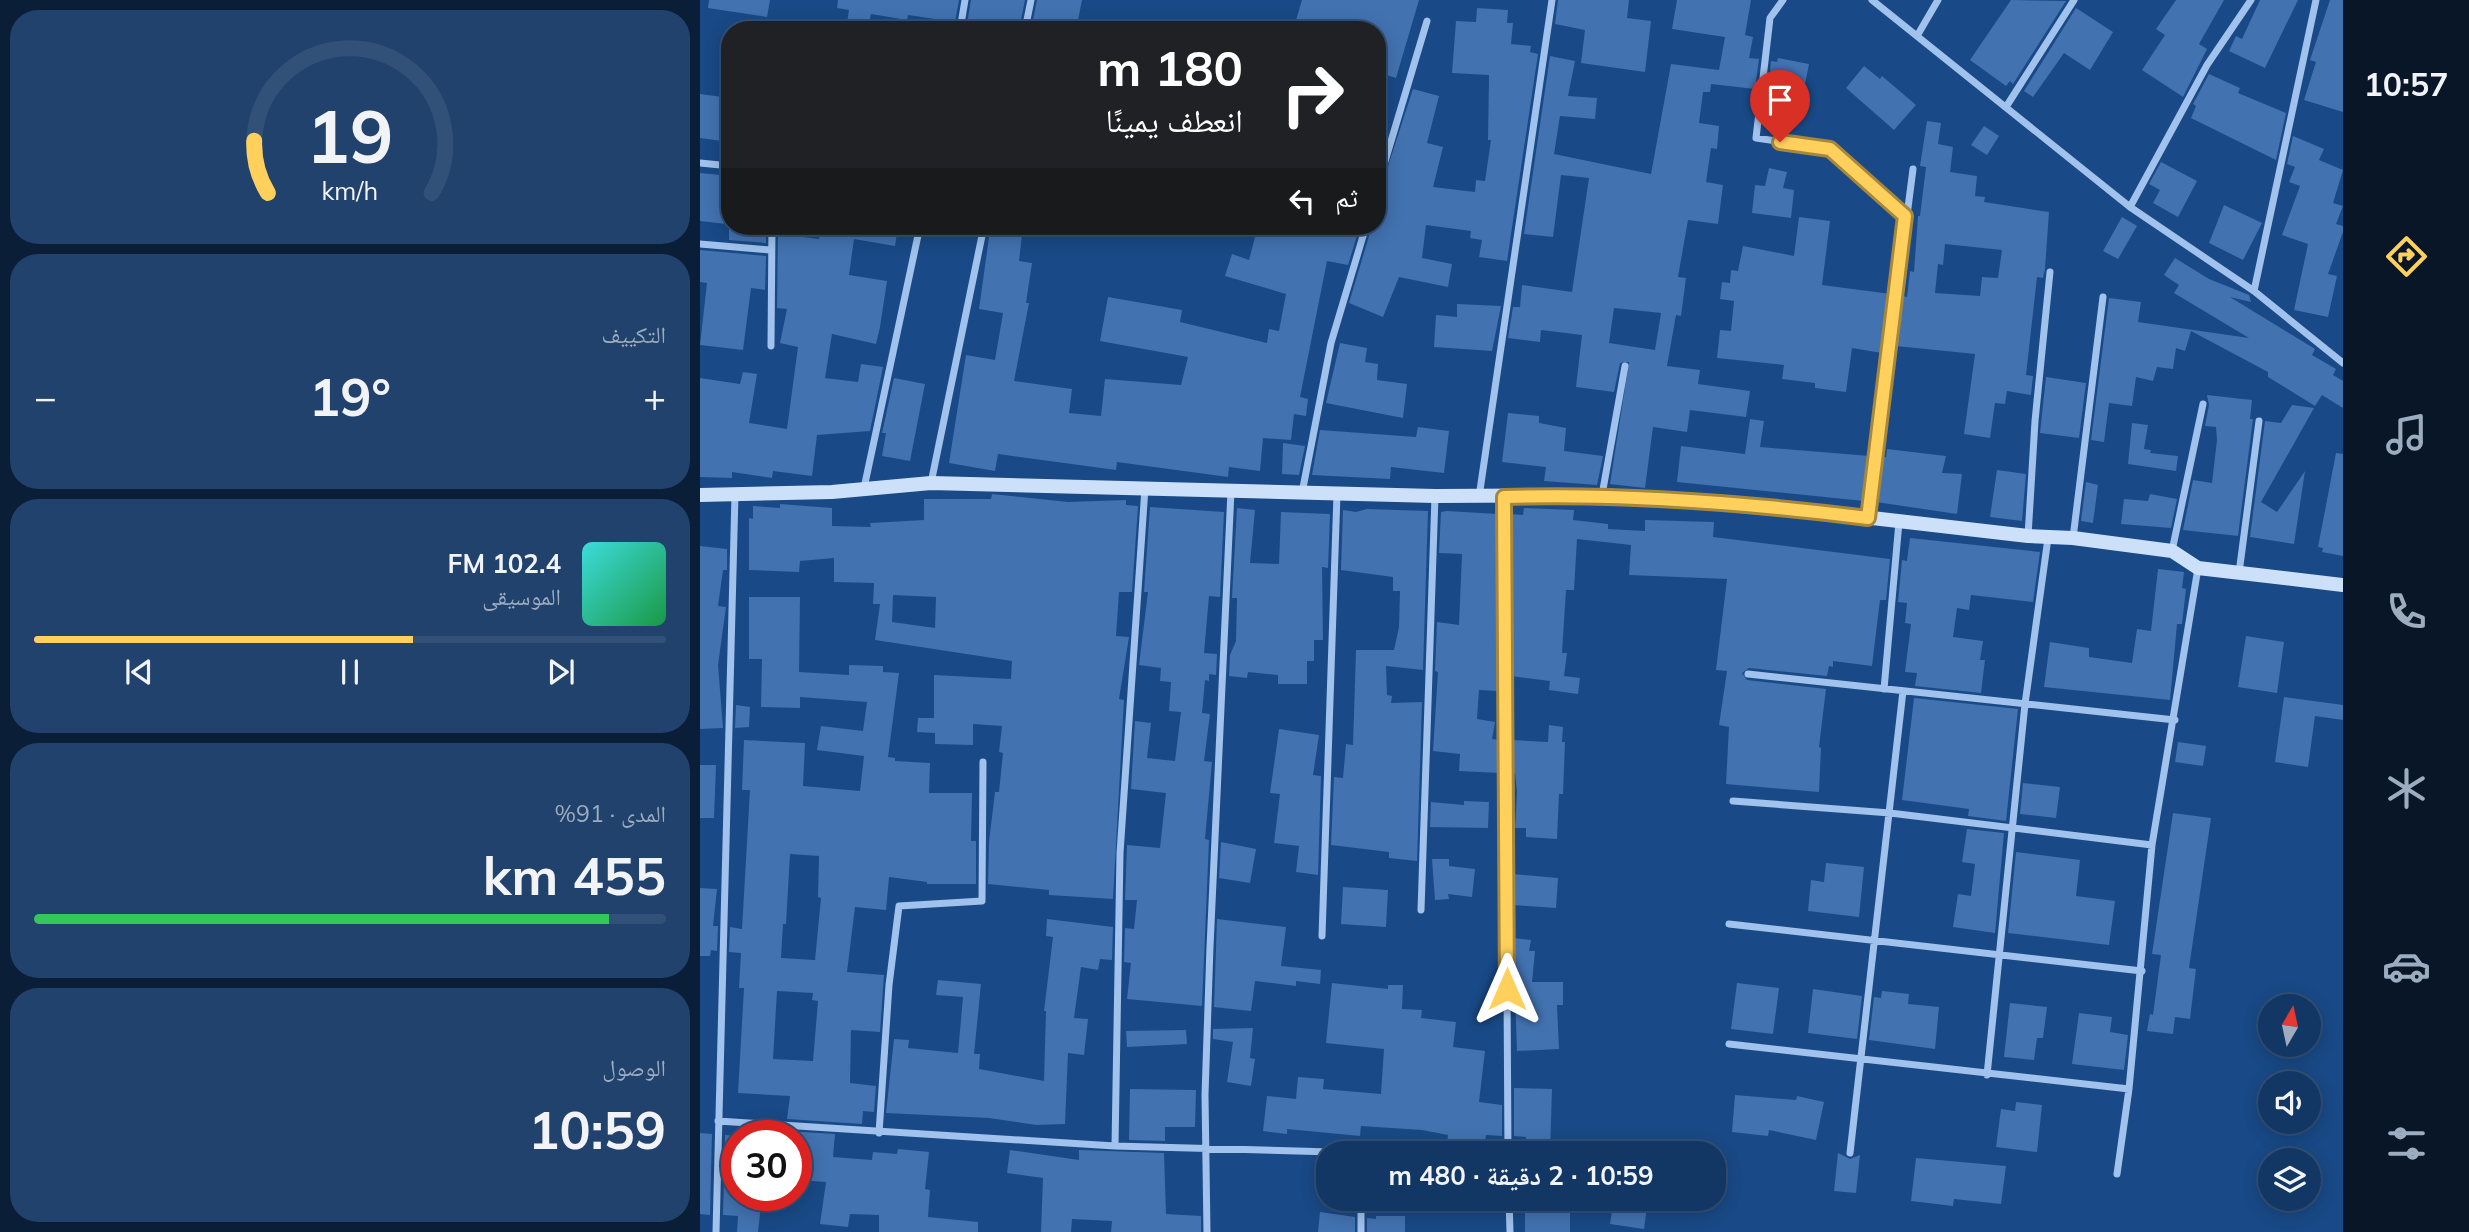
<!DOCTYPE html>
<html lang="ar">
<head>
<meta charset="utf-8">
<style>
  body { margin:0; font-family:Mulish,"Noto Naskh Arabic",sans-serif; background:#20426d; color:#f1f3f6; direction:rtl; height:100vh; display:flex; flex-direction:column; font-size:26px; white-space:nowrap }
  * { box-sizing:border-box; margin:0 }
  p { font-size:23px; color:#9dacbf }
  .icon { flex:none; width:38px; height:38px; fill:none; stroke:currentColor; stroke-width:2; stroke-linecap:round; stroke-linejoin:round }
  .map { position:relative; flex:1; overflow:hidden; direction:ltr }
  .sheet { display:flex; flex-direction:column; gap:10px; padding:10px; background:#0a1e37; width:700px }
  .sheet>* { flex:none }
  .hud { position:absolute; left:21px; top:21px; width:665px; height:214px; border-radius:28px; box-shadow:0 4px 18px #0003,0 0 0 2px #325178; direction:rtl; background:#202124; color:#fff; overflow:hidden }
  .needle { width:46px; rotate:9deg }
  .fabs { position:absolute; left:1558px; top:994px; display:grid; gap:14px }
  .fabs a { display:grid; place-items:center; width:63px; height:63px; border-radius:50%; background:#133764; box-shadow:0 4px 18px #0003,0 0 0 2px #325178; font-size:35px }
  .speed { position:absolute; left:21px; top:1120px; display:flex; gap:14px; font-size:35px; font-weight:700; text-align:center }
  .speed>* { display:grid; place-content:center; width:91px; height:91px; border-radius:50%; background:#133764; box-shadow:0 4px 18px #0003,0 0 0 2px #325178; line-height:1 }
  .speed .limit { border:10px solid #d22; background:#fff; color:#111 }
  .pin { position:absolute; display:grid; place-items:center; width:60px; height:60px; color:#fff; margin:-72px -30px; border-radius:50% 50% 50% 0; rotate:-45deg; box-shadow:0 0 7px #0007 }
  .pin .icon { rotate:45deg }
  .me { position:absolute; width:77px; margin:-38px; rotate:0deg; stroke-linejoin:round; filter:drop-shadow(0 0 5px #0008) }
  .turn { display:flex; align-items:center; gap:24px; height:147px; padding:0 28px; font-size:32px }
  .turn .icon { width:91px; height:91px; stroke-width:2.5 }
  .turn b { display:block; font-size:49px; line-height:60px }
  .then { display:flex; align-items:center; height:66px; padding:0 28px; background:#0003; gap:14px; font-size:26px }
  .big { font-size:52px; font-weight:700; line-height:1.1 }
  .sheet .tile { flex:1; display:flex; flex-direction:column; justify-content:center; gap:10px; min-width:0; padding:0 24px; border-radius:28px; background:#20426d }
  .sheet .dial { align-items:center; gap:0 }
  .dial svg { height:182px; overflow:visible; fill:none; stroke:#325178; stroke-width:7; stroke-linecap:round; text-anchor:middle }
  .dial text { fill:#f1f3f6; stroke:none }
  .song { display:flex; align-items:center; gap:21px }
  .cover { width:84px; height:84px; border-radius:10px; background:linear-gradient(135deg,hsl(180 70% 55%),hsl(140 70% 35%)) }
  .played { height:7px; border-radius:4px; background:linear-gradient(90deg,#ffd05b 60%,#325178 60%) }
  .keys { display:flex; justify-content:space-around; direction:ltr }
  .heat { display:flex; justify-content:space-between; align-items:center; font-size:38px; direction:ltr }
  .charge { height:10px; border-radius:5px; background:linear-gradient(90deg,#34c759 91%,#325178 0) }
  .trip { position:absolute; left:616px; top:1141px; width:410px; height:70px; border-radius:28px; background:#133764; box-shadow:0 4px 18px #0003,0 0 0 2px #325178; font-weight:700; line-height:70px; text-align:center; direction:rtl }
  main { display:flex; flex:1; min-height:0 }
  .menu { display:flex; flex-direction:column; width:126px; justify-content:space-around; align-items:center; background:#081628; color:#9dacbf }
  .menu .icon { width:49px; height:49px }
  .menu .current { color:#ffd05b }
  .menu b { font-size:32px; color:#f1f3f6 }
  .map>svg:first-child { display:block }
</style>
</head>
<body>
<main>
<nav class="menu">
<b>10:57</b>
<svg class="icon current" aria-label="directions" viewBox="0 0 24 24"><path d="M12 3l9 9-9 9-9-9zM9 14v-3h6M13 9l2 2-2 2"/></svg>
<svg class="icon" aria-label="music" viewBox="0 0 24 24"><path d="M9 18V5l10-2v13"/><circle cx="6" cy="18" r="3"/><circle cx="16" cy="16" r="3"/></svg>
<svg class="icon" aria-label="phone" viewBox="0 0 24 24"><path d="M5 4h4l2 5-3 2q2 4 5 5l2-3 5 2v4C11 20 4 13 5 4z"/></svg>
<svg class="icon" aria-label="climate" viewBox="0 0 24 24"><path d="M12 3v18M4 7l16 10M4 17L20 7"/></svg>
<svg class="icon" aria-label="car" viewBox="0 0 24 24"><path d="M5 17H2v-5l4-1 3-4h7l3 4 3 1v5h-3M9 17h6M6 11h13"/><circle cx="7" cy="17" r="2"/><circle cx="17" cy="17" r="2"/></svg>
<svg class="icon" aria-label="filters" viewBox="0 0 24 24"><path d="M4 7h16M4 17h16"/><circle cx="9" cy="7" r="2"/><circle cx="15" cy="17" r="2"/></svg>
</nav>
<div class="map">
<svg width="1643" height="1232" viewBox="0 0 1643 1232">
  <rect width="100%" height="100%" fill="#194986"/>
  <path fill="#4272b0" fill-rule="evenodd" d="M9 0H70L67 17 8 8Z
    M138 0H259L255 22 208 15 207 20 171 14 168 27 147 23 149 10 137 8Z
    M271 0H325L319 30H266Z
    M337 0H382L376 30H331Z
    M602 0H719L696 78 677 72V30H593Z
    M858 0H929L927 18 951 21 945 72 881 63 885 30 855 24Z
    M977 0H1051L1045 35 1053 37 1049 58 1059 59 1055 89 1011 84 1010 92H1003L999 123 1019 126 1017 149 1011 148 1006 182 1023 185 1018 224 988 220 978 277 986 278 981 316 976 315 967 366 1000 370 998 384 1050 391 1046 417 990 410 987 432 953 427 945 488 910 484 929 362 920 363 914 392 876 387 882 335 841 330 840 342 808 338 813 307H820L822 285 872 292 889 178 861 175 853 237 824 234 850 56 875 61 868 96 897 98 895 119 860 116 854 154 951 174 971 64 1019 70 1025 37 972 29ZM914 308 961 313 955 350 909 343Z
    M1311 0 1366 1 1313 84 1310 81 1306 86 1270 60Z
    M1476 0H1524L1499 44 1507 49 1483 97 1442 70 1465 35 1456 29Z
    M1560 0H1598L1565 68 1529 51 1536 36 1542 39Z
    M1630 0H1643V112L1604 100 1616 62 1610 60Z
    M777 8 808 10 807 23H813L811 44 831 46 830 52 838 54 807 261 779 257 782 240 770 238 771 231 726 225 722 258 752 264 748 287 699 277 683 317 649 303 672 226H677V200L713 89 739 96 727 143 743 147 733 187 775 192 776 180 785 181 791 140H788L789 75 752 73 756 21 776 22Z
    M1376 8 1413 32 1390 70 1364 53 1333 97 1324 91Z
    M1078 58 1109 64 1098 119 1066 113 1071 61 1077 62Z
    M1164 66 1180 79 1182 76 1216 105 1194 130 1146 88Z
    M1509 74 1540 88 1538 93 1586 113 1576 160 1491 118 1496 106 1493 104Z
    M0 94 30 98V142L0 138Z
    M1227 121 1241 123 1238 144 1253 147 1250 172 1277 176 1275 196 1285 197 1284 202 1349 212 1345 269 1343 278 1337 277 1326 375 1333 376 1331 395 1307 391 1305 404 1295 403 1290 438 1264 434 1275 354 1196 346 1203 296 1207 297 1210 271 1214 272 1218 216H1220L1226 167 1220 166ZM1245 244 1302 250 1298 278 1282 277 1280 296 1235 293 1238 264 1243 265Z
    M1284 126 1299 136 1287 155 1271 145Z
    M1593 136 1624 149 1619 160 1643 170 1633 203 1643 206 1636 224 1643 226V232L1628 274 1637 276 1628 317 1594 310 1608 244 1582 235 1600 186 1589 182 1595 167 1587 164Z
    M1461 162 1497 181 1478 217 1453 203 1460 190 1449 184Z
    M1069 168 1087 172 1083 188 1094 190 1091 218 1052 213 1055 185 1065 186Z
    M0 173 30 176 26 224 0 221Z
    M1524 205 1562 223 1543 260 1509 243Z
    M1099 217 1130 221 1122 285 1191 294 1182 353 1152 348 1146 392 1115 388V383L1082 379 1084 365 1017 358 1020 330 1031 331 1034 301 1020 299 1022 282 1030 283 1031 270 1038 271 1043 246 1094 256Z
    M1422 217 1437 226 1418 259 1403 251Z
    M29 226H57L56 231 66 233V243L29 240Z
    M121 226H198L195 246 154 239 149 275 187 281 180 327 176 344 132 334 125 378 158 382 161 364 183 367 170 431 117 435 112 476 73 471 72 478 32 472V478L0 477V378L40 384 43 372 57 374 49 423 87 429 98 347 80 343 87 309 77 308 78 234 119 239Z
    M297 226H323L319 261 332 263 326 303H329L314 381 372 389 369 413 401 416 405 379 481 385 488 357 400 341 408 297 482 310 480 322 567 343 569 329 579 331 586 294 525 276 532 254 549 260 558 226H660L648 265 627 261 600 397 608 399 606 416 594 414 591 440 563 438 560 471 529 467 528 477 417 462 416 470 298 454 295 471 249 463 266 355 295 360 303 313 279 309 290 230 296 231Z
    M0 250 66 256 65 290 51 288 43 350 0 345 7 283 0 282Z
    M1475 258 1509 279 1549 295 1551 302 1530 297 1615 349 1612 355 1636 369 1633 375 1643 381V408L1622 395 1615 406 1568 377V372L1491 331 1485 351 1476 348 1473 369 1457 367 1453 381 1436 377 1432 406 1409 403 1404 442 1391 440 1409 298 1441 302 1438 322 1549 338 1474 293 1479 285 1464 275Z
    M757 304 801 306 792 351 734 347 736 315 757 317Z
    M640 343 667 348 665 362 678 364 677 380 707 384 703 418 626 403Z
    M1346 377 1386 383 1379 438 1340 433Z
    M194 378 225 384 210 461 182 456 186 433H182Z
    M1507 395 1552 400 1550 419H1553L1538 536 1483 530 1493 480 1512 483 1517 440 1516 427 1505 426 1509 405Z
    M1592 405 1614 408 1561 502 1577 512 1605 471 1594 544 1550 537 1565 421 1581 423Z
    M808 413 839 416V423L866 428 864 451 903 456 897 485 844 481 846 467 802 462Z
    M1050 419 1064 421 1060 447 1170 456 1164 501 977 482 981 446 1045 454Z
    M1432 423 1448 425 1444 449 1451 450 1450 453 1478 456 1476 471 1428 464Z
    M718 427 749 431 744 473 691 467 690 479 612 475 620 430 716 437Z
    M583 443 605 446 599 475 582 474Z
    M1187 449 1246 456 1242 473 1262 474 1257 514 1176 502 1182 457H1186Z
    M1636 453 1643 454V556L1622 552 1623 548 1618 547Z
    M1297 470 1326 474 1322 521 1290 517Z
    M1386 482 1398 485 1393 523 1381 521Z
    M292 494 368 502 426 500V505L438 506 432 592H419L416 636 429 637 419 699 424 700 413 899 349 895V890L288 884 289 842 295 792H299L303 753 299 752 302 726 273 724V745L235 744V733L217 732 218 718H234V675L311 679 312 661 175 640 180 604H173L174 583 134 582V558L100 561 99 572 49 570V518L53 519V506L80 508V504L132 508V526L171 527 170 523 224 520V499H291ZM193 595 236 597 235 628 192 622Z
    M1450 494 1477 499 1471 528 1421 524 1424 499 1448 501Z
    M450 507 524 512 520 597 509 596 504 653 517 654 516 675 509 674V681L505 680 502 713 510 714 504 761 512 762 505 839 509 840 502 1006 427 999 431 963 424 962 425 928 434 929 437 900H425L427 845 460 848 466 793 431 789 435 721 451 723 447 758 475 761 481 712 469 711 471 682 460 681 461 668 439 665 448 592H444Z
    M537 508 555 510 550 563 579 564 581 512 630 514 628 568 622 567 623 640H614V661H607V684H578V675L548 672 547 678 529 676 530 655 536 641 537 598H532Z
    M824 508 874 510 873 520 908 524V529L945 531V520L1014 522 1013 537 1190 559 1186 600H1180L1172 666 1133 661V667L1129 666 1127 676 1049 668 1042 673 1047 680 1126 689 1119 747 1121 748 1119 792 1026 784 1029 727 1019 725 1027 671 1016 670 1027 579 929 575 931 545 877 539 874 590H866L862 653H867L864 676 880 678 878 694 849 690 850 681 811 676 810 514 823 515Z
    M667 509 728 511 723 670 686 666 687 695 692 696 691 703 722 702 717 861 689 858V852L631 845 634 777 643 778 646 744 653 745 656 650H694L699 627 700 591H693V577L641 570 643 510 656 512Z
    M747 511 798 514V691L779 690 777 719 795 722 792 739 799 740 800 773 759 771 760 754 733 751 738 672 735 671 737 622 759 625 762 554 739 553 741 512Z
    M1210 538 1340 552 1333 602 1271 595 1269 610 1257 608 1253 637 1283 641 1280 660H1285L1281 693 1215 686 1217 673 1205 672 1211 624 1205 623 1207 603 1198 602 1202 560 1207 561Z
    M0 546 27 549V570H23L18 606 26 607 18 665 23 728 0 729Z
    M1458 569 1484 572 1482 588 1486 589 1482 624H1477L1470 700 1344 687 1350 642 1389 648V657L1432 663 1437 629 1451 631Z
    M49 597H100L99 672 149 675V665L183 666V672L199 673 188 757 195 758V761L230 763 229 793H272L271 841H276V884H227V882L189 877 186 910 155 907 147 972 184 975 180 1032 151 1030 150 1083 176 1086 174 1112 163 1111 162 1124 87 1119 90 1096 38 1093 44 988H39L41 953 29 952 30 927 42 929 50 790H42L44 740 105 743 103 786 160 791 164 756 117 750 121 726 163 731 167 702 100 697V708L61 707 62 659H49ZM90 854 119 856 118 897 121 898 115 960 81 958 83 924H86ZM77 991 113 993 112 1000 118 1001 113 1061 73 1059Z
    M1546 636 1584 642 1577 693 1538 687Z
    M1584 697 1643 705V720L1615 716 1608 767 1575 762Z
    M1214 698 1318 709 1306 821 1268 816 1269 809 1202 800Z
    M36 705 50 707 49 727 35 728Z
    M849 725 863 727 862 742H865L863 794H859L857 839 826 837V828H815L817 792 815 773H812V740L848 742Z
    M579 729 619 735 613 775 621 776 618 875 596 872 599 846 574 843 580 794 570 793Z
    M1478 742 1506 746 1503 766 1475 762Z
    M0 765H16L14 818H0Z
    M1323 783 1360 787 1356 818 1320 814Z
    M764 801 789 802 788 828 730 827 731 802 764 805Z
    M1473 813 1511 818 1489 968 1496 969 1490 1019 1475 1017 1473 1034 1447 1031 1450 1014 1453 1015 1461 955 1452 954Z
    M1267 829 1304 833 1295 933 1253 927 1258 894 1271 896 1275 864 1262 862Z
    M521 842 556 849 550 883 519 878Z
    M1316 852 1380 860 1376 896 1415 901 1409 945 1308 933Z
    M732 859H749V866L775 869 772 897 748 894 749 899 735 900Z
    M1126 863 1164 867 1159 917 1108 911 1111 880 1124 882Z
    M812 874 858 878 856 908 813 905Z
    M643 887 688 890 686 927 641 924Z
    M0 888 17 889 13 926H18L17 951 11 950 10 956H0Z
    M347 919 413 927 412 960 400 959 398 970 381 967 374 1018 388 1019 384 1055 368 1053 365 1124 336 1125 289 1118 186 1113 194 1039 209 1040 208 1048 258 1053 263 997 236 995 238 980 281 984 274 1054H280L279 1069 344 1081 346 1011H344L353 937 346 936Z
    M517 919 586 927 581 966 621 970 620 984 596 981V986L555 981 551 1011 514 1007Z
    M813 938 831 940 829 951H835L832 982H863V1005H857L859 1049 817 1051Z
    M632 983 688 989V985H703L702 1009 722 1010 721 1018 756 1022 753 1047 785 1051 779 1102 802 1105V1136L786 1135 784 1150 747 1145 748 1135 722 1130 661 1126 660 1136 587 1129V1134L563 1131 567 1096 596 1099 598 1077 624 1079 623 1089 681 1094 684 1049 626 1043Z
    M1037 983 1079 988 1073 1034 1031 1029Z
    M1113 989 1162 996 1157 1039 1108 1033Z
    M1182 991 1209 994 1208 1004 1239 1007 1235 1049 1169 1040 1174 997 1181 998Z
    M1310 1003 1347 1007 1343 1038H1337L1334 1060 1304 1057Z
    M1379 1013 1412 1017 1410 1032 1428 1035 1424 1070 1372 1064Z
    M553 1028 550 1058 555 1059 551 1086 527 1082 533 1042 513 1039V1029Z
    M486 1030 487 1044 427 1047 426 1031Z
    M814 1088 852 1089 850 1153H824L826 1137 814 1136Z
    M430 1089 496 1090 495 1127H465V1141L429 1140Z
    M1035 1095 1096 1100 1097 1096 1124 1102 1116 1140 1069 1130 1068 1136 1032 1132Z
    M1316 1102 1342 1105 1337 1152 1296 1147 1301 1109 1315 1111Z
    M86 1131 135 1134 133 1157 172 1160 173 1152 197 1154 198 1149 229 1152 225 1189 230 1190 228 1217 278 1222V1232H179V1215L150 1214 148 1227 120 1224 126 1182 96 1180V1136H85Z
    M0 1133 12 1134 10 1215 0 1214Z
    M25 1135 37 1136V1195H62L58 1232H37L38 1216 23 1215Z
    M310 1150 379 1160V1150L464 1153 466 1214 501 1216V1232H411L412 1221 372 1219 371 1232H341L343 1178 307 1173Z
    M1138 1153 1150 1159 1160 1155 1156 1193 1134 1191Z
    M1216 1158 1306 1166 1301 1204 1254 1199 1253 1206 1211 1201Z
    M837 1199H866L865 1204H870V1232H825V1205H837Z
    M914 1199H948L944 1229 910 1224Z
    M620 1212 655 1217V1232H618Z
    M676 1216H705V1232H667V1218L676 1219Z"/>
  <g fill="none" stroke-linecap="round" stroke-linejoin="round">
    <path stroke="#a0c2ec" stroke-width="7" d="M1083 0 1070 18 1056 138 1130 149 1205 216
      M1172 0 1430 207 1554 291 1643 363
      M260 30 265 0
      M325 30 331 0
      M1217 36 1238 0
      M1306 107 1374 0
      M0 163 30 166
      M677 188 727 21
      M1430 207 1507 65 1551 0
      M0 244 70 250
      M1554 291 1616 0
      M71 346 72 226
      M231 483 284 226
      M164 488 220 226
      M602 493 631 343 666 226
      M902 495 925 366
      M779 497 852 0
      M804 497 808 1153
      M1168 518 1213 169
      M1328 536 1335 421 1350 272
      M1373 538 1403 297
      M1472 551 1503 404
      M1539 573 1559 421
      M1048 674 1475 720
      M1184 689 1199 522
      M1033 801 1190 813 1452 845
      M721 910 735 496
      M1029 924 1442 971
      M622 936 637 494
      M1029 1044 1429 1089
      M1287 1075 1325 704 1348 538
      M18 1121 415 1146 668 1153
      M179 1133 189 985 199 906 282 901 283 762
      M415 1146 420 853 445 488
      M1150 1153 1203 691
      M1417 1174 1429 1089 1452 845 1498 568
      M661 1199V1232
      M809 1199 810 1232
      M16 1232 35 494
      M507 1232 505 1095 510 947 531 491"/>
    <path stroke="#cde0f9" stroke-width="14" d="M0 495 132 492 231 483 735 496 902 495 1103 510 1328 536 1373 538 1472 551 1498 568 1643 585"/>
  </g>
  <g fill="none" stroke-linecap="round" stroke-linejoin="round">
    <g stroke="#a6873b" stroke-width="18">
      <path id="route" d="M807 989 804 497C926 493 1048 503 1168 518L1205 216 1130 149 1080 142"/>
    </g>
    <use href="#route" stroke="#ffd05b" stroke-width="12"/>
  </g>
</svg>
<div class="fabs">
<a><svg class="needle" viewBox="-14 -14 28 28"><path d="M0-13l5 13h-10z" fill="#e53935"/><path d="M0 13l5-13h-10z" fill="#9dacbf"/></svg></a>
<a><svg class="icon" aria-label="sound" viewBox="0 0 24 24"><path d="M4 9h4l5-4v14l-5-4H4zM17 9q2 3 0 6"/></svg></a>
<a><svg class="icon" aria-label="layers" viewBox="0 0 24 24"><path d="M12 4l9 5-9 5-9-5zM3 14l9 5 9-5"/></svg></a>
</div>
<div class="speed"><div class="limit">30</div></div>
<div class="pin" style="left:1080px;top:142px;background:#d93025"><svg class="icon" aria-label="arrive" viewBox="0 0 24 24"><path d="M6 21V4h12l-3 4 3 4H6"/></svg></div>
<svg class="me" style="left:807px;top:989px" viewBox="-20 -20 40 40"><path d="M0-17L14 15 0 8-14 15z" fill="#ffd05b" stroke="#fff" stroke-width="4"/></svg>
<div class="trip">10:59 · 2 دقيقة · 480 m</div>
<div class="hud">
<div class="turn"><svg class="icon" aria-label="right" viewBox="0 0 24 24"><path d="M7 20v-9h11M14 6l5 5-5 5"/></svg><div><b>180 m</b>انعطف يمينًا</div></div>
<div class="then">ثم<svg class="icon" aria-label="left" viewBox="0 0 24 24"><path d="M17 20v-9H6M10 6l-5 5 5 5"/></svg></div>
</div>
</div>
<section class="sheet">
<div class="tile dial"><svg viewBox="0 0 100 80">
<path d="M14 69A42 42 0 1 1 86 69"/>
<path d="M14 69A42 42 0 0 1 8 46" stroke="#ffd05b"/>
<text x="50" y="56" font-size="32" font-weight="700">19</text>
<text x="50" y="72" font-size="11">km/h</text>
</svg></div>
<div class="tile"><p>التكييف</p>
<div class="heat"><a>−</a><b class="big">19°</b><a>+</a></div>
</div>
<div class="tile">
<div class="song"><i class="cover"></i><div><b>102.4 FM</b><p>الموسيقى</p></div></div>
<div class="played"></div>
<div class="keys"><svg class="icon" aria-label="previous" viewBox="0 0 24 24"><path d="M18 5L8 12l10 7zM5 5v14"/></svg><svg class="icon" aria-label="pause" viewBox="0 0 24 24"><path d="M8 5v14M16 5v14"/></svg><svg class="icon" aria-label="next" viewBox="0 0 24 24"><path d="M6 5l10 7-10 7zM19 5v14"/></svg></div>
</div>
<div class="tile"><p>المدى · 91%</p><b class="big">455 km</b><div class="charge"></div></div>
<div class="tile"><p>الوصول</p><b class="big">10:59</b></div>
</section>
</main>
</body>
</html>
